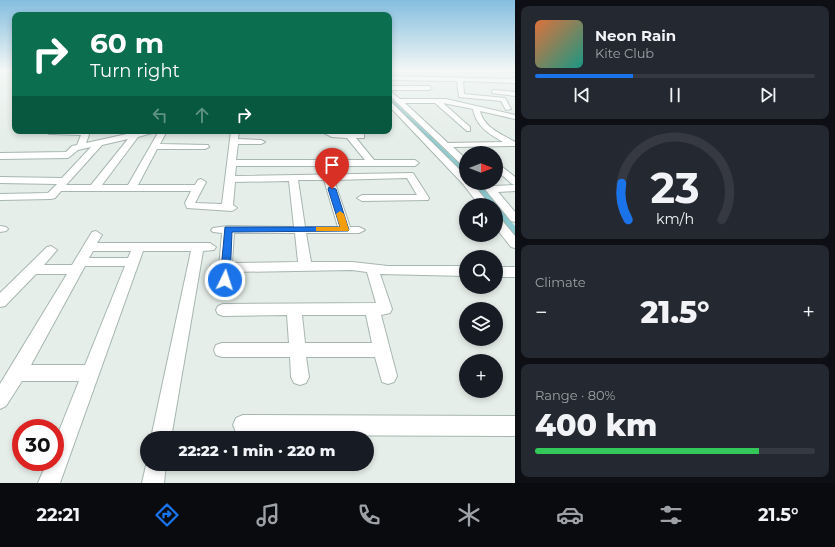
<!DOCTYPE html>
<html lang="en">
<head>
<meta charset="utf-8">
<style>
  body { margin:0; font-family:Montserrat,sans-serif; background:#242831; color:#f1f3f6; height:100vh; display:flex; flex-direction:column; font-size:15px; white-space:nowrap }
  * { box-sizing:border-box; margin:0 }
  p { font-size:13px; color:#9ea1a6 }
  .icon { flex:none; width:22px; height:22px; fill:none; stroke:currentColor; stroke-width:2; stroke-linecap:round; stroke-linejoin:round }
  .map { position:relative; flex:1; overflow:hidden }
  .side { display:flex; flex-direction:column; gap:6px; padding:6px; background:#0d0f14; width:320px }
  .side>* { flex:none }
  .guide { position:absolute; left:12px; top:12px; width:380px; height:122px; border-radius:8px; box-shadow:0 2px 6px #0003; background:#0b6e4f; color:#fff; overflow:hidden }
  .needle { width:26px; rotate:90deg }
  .controls { position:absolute; left:459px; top:146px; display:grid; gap:8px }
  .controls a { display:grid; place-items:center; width:44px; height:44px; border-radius:50%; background:#171b24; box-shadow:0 2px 6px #0003; font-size:20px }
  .speed { position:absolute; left:12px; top:419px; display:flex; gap:8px; font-size:20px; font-weight:700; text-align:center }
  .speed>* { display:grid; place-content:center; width:52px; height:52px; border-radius:50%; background:#171b24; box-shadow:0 2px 6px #0003; line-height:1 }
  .speed .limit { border:6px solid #d22; background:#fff; color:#111 }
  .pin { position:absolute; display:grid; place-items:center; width:34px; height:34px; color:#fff; margin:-41px -17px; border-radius:50% 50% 50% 0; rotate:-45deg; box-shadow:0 0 4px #0007 }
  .pin .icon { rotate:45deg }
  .me { position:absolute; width:44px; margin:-22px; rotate:4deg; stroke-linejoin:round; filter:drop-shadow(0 0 3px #0008) }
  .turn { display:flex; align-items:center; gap:14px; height:84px; padding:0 12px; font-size:18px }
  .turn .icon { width:52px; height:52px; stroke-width:2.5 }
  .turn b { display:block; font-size:28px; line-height:34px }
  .lanes { display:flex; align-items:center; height:38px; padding:0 12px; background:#0003; justify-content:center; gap:20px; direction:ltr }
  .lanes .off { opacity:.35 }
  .big { font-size:30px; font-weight:800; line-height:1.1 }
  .side .tile { flex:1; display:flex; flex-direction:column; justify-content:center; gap:6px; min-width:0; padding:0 14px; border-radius:8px; background:#242831 }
  .side .dial { align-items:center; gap:0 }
  .dial svg { height:104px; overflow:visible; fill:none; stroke:#363941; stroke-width:7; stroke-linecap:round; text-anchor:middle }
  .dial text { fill:#f1f3f6; stroke:none }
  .song { display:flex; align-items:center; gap:12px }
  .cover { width:48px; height:48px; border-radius:6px; background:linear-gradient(135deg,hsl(20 70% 55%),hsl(170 70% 35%)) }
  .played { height:4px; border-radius:2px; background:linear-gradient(90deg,#1a73e8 35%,#363941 35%) }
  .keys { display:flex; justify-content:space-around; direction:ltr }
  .heat { display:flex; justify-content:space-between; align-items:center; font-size:22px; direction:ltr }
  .charge { height:6px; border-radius:3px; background:linear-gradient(90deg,#34c759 80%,#363941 0) }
  .trip { position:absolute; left:140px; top:431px; width:234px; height:40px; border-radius:20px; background:#171b24; box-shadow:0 2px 6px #0003; font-weight:800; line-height:40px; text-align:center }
  .tabs { display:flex; height:64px; justify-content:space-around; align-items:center; background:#090b0e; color:#9ea1a6 }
  .tabs .icon { width:28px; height:28px }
  .tabs .active { color:#1a73e8 }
  .tabs b { font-size:18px; color:#f1f3f6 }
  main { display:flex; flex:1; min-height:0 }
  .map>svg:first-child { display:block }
</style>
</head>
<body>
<main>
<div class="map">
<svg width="515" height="483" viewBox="0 0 515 483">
  <rect width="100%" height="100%" fill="#e5eee9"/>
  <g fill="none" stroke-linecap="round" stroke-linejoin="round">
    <path fill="#8eccd2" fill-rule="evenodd" d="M389 97 466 170V176L464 175 389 101Z
      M470 183H478L496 203 497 205 496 206V205H489Z
      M496 207H499L515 226V235L512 234 496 214Z"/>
    <g stroke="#a7b6b0" stroke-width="2">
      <path id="minor" d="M510 71H515V72H511Z
        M389 76 515 79V83L463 81 464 94 505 98 511 109 506 110 501 101 459 97 457 81 389 80Z
        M389 86H429L432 88 429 90H389Z
        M389 90 400 99H446L515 115V119L480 111C484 128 502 134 515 142V146L453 147 466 159V167L463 166 389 95ZM405 103H435L467 131H470V127L443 103 473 109C476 126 489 134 503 142L448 143Z
        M494 90 515 92V96L492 93V91Z
        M389 100 466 176V183H472L490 205H479L463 184 389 106Z
        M49 131H86L89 135 86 143 136 132 159 131 138 137 102 185H128L159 131H167L160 144 208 145 209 147 205 149H157L138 185H195L198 180 201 179 206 182 195 203 222 204 231 131H239L238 139 261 140 265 142 261 144H238L236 160H365L347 138 332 137 320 131 344 133 342 131H350L352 133 364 134V138H356L374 160H415L419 163 415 166H236L235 176 413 173 429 198 428 200 362 201 357 198 362 195H417L407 178 334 180 350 227H359L365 230 359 233H306L311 262H352L388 266H466V276L380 274 392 309 390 313 381 315 397 376 394 382 388 384 382 382 375 357H306L309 377 306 383 300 385 294 383 291 377 290 357H222L216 355 214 350 216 345 222 343H289L287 315 223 316 218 314 216 310 218 306 223 304 376 303 367 272 352 270 232 272 230 283H220L218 280 222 233 213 232 211 230 213 228 228 226 294 227 289 181 235 182 233 205 237 208 232 211 187 208 185 203 191 191H61L55 198 51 199 0 200V194L48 193 57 184 0 183V177L62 178 91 147 78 150 68 158 0 159V153L66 152 72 146 77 145 81 135 52 134H49ZM128 139 91 185H66L102 145ZM298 180H324L338 227H305ZM234 233H295L298 262 232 263ZM302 315H366L372 343H305Z
        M496 162 515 177V185L512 184 496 170Z
        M480 183H490L493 186 515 185V191L498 192 515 212V222L511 221Z
        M496 217 500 218 515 236V248L511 247 496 228Z
        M0 226 6 227 8 229 6 231 0 232Z
        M96 231 102 235 97 243H210L216 247 214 250 203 251 171 438H151L191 251H143L60 483H38L47 462H55V441L79 381H22L6 406 0 409V384L67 274H36L5 306 0 307V293L47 247 51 246 57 250 44 265H72L92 232ZM93 251H131L128 258H89ZM85 266H125L85 365H31Z
        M496 267H515V277H496Z
        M243 415 515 416V436L243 435 236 432 233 425 236 418Z
        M147 461V464H166L164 483H142Z"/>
    </g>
    <use href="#minor" fill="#fff" fill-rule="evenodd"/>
  </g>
  <linearGradient id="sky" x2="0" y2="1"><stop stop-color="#84bedf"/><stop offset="0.51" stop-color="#f3f7f5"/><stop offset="1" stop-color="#f3f7f5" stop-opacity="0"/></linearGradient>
  <rect width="515" height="138" fill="url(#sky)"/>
  <path fill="#1a73e8" stroke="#114b97" d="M329 187 336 189 349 230 348 231 232 232 230 280 228 283H221L220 280 225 227H340L328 189Z"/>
  <path fill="#f59e0b" d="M340 211 344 214 349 230 348 231H316V227H340L336 214Z"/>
</svg>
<div class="controls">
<a><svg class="needle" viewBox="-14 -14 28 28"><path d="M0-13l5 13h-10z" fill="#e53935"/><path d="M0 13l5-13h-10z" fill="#9ea1a6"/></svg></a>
<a><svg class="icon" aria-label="sound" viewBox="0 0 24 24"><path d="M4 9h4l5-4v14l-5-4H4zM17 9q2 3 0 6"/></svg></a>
<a><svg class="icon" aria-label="search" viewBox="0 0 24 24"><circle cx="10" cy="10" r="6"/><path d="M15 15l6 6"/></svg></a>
<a><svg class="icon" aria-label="layers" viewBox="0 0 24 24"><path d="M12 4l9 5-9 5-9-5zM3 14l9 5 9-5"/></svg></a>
<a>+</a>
</div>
<div class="speed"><div class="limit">30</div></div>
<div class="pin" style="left:332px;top:189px;background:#d93025"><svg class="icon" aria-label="arrive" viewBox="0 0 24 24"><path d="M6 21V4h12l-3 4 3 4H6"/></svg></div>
<svg class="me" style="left:225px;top:280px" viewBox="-20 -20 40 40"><circle r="17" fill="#1a73e8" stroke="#fff" stroke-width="3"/><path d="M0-11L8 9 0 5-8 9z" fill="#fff"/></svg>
<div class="trip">22:22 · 1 min · 220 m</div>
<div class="guide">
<div class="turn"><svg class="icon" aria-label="right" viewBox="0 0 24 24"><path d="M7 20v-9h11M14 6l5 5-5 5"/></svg><div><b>60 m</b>Turn right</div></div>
<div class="lanes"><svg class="icon off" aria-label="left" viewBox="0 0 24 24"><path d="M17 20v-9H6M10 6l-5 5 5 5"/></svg><svg class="icon off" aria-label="ahead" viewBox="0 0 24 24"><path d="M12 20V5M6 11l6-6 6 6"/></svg><svg class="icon" aria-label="right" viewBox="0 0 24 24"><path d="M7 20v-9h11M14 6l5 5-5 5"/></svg></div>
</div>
</div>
<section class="side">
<div class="tile">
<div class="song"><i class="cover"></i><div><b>Neon Rain</b><p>Kite Club</p></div></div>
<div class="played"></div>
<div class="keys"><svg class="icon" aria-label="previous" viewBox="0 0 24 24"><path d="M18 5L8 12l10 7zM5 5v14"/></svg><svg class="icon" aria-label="pause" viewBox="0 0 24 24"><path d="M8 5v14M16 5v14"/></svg><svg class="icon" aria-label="next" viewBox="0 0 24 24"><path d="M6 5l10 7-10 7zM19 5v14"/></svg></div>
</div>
<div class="tile dial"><svg viewBox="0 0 100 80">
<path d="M14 69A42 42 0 1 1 86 69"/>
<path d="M14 69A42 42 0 0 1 9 41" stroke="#1a73e8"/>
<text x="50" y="56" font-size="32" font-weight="700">23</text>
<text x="50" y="72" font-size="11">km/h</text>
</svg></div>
<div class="tile"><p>Climate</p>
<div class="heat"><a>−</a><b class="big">21.5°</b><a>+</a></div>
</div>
<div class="tile"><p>Range · 80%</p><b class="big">400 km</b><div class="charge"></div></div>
</section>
</main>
<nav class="tabs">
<b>22:21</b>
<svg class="icon active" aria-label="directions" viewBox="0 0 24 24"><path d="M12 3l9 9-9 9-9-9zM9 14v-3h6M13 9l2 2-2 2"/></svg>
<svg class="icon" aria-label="music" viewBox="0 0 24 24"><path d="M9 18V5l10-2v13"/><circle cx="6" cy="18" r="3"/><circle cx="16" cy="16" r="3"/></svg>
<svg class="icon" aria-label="phone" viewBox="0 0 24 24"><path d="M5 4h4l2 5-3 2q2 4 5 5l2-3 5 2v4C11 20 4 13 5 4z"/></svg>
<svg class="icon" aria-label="climate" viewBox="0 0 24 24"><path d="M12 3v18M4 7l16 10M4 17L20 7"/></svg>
<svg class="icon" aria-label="car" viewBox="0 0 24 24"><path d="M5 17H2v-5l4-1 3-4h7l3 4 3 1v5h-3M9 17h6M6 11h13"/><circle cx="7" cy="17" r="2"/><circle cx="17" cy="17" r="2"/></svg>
<svg class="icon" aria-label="filters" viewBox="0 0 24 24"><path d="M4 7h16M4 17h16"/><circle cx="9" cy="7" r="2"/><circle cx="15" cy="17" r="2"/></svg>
<b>21.5°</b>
</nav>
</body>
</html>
